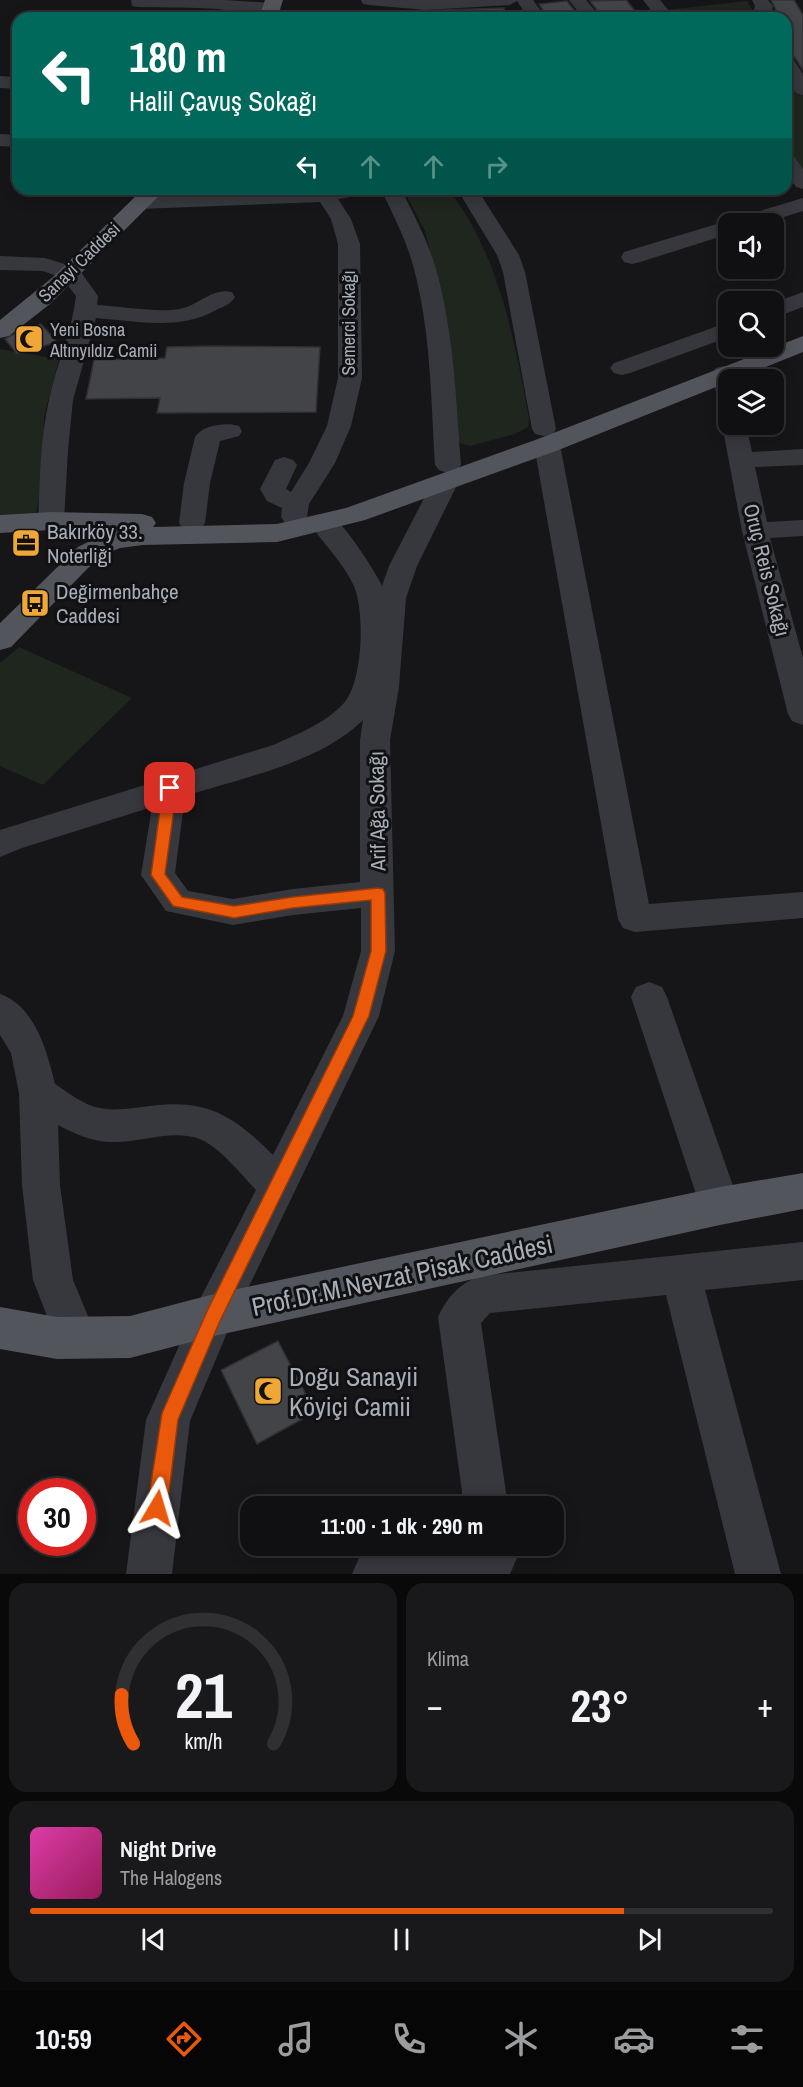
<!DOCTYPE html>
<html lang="tr">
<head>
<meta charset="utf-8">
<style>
  body { margin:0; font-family:"Archivo Narrow",sans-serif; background:#19191b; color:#f1f3f6; height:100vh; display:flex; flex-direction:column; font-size:22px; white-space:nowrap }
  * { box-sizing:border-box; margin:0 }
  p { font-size:20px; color:#9c9d9f }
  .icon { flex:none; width:33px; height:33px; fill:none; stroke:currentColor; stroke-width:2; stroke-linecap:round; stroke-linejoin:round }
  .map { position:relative; height:1574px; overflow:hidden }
  .panel { display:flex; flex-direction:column; gap:9px; padding:9px; background:#09090a; flex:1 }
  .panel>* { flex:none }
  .guide { position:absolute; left:12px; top:12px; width:780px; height:183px; border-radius:18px; box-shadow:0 3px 15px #0003,0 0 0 2px #303032; background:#00695c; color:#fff; overflow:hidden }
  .fabs { position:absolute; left:718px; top:213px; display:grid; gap:12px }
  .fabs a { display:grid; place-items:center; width:66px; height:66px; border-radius:12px; background:#101012; box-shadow:0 3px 15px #0003,0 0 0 2px #303032; font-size:30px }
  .speed { position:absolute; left:18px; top:1478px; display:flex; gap:12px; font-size:30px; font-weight:700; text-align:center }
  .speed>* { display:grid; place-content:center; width:78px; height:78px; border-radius:50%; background:#101012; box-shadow:0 3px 15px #0003,0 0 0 2px #303032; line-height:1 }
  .speed .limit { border:9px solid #d22; background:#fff; color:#111 }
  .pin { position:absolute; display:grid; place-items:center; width:51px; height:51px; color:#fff; margin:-26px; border-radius:12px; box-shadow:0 3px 9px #0006 }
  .me { position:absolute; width:66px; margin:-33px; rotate:7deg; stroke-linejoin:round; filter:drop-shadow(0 0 4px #0008) }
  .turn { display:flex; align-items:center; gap:21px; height:126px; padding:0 18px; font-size:27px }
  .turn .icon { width:78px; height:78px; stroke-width:2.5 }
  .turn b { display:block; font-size:42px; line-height:51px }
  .lanes { display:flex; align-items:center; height:57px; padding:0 18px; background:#0003; justify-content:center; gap:30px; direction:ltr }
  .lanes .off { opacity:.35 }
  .big { font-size:45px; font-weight:700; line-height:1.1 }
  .panel .tile { flex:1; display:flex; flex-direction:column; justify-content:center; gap:9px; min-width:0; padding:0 21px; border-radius:18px; background:#19191b }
  .panel .dial { align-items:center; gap:0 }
  .dial svg { height:156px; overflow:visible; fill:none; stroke:#303032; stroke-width:7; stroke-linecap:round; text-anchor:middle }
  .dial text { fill:#f1f3f6; stroke:none }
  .song { display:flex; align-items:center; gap:18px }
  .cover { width:72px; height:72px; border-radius:9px; background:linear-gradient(135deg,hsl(320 70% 55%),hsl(330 70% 35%)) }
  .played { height:6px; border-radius:3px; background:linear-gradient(90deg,#ea580c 80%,#303032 80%) }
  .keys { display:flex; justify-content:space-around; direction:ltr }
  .heat { display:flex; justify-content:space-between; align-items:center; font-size:33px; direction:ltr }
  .panel .tiles { flex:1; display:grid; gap:9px; grid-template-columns:1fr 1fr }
  .tile:last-child { grid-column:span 2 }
  .trip { position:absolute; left:240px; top:1496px; width:324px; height:60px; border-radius:18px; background:#101012; box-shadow:0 3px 15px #0003,0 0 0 2px #303032; font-weight:700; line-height:60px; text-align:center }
  .dock { display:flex; height:96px; justify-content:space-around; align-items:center; background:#060607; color:#9c9d9f }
  .dock .icon { width:42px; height:42px }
  .dock .active { color:#ea580c }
  .dock b { font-size:27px; color:#f1f3f6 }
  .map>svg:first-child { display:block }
</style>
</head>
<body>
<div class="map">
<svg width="803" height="1574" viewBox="0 0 803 1574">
  <rect width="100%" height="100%" fill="#161618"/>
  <path fill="#1e261e" d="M747 1 757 18H673L666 10Z
    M786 69 803 95V173L786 153Z
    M403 189H448C499 254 514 338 529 418L528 427 515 434 470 446 456 442 445 309 425 231Z
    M0 349 59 359 44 417 43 477 36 513 0 515Z
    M19 647 132 698 43 785 0 766V663Z"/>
  <path fill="#424448" stroke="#303034" stroke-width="1.5" d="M626 0 641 18H603L590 1Z
    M771 0H794L803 15V70L794 56 786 52V18H780Z
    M567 1 580 18H548L539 4Z
    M504 8 505 18H419L416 11Z
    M41 324 57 342 17 354 5 339 19 331Z
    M211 346 320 347 316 412 157 413 160 398 86 399 94 360 165 358 167 347Z
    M278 1341 315 1412 257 1444 221 1370Z"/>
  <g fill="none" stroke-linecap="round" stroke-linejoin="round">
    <path fill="#37383d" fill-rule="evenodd" d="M131 0H225L272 3 278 4 281 8 278 12C258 17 237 11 218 9 191 7 164 8 138 7L132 6Z
      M361 0H533L546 18H528L517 1 510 5 425 10 369 5 363 4Z
      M569 0H586L601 18H583Z
      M643 0H660L675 18H657Z
      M752 0H768L773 6 770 18H752L755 6Z
      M300 11 333 14 336 18H293L294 12Z
      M786 56 792 57 803 74V95L796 93 786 76Z
      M0 76 18 77V89L0 88Z
      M0 134 18 135V147L0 146Z
      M786 153 793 155 803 169V189L796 187 786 173Z
      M324 189H376L373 193 338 199 351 219 360 244 362 378 351 426 335 463 309 504 307 517 303 523 294 525 285 523 281 517 282 508 267 501 260 489 275 460 284 457 293 460 297 465 286 489 291 492 309 463 327 426 338 378V244L331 219 320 202 140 209 133 207 130 203 133 199 140 197 308 192Z
      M381 189H401C414 215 428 241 436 269 454 333 456 400 461 465L457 470 448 473 439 470 435 465C431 400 431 333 414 269 407 241 393 215 381 189Z
      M457 189H477L519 255 525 272 556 429 553 434 544 436 535 434 532 429 503 272 497 255Z
      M803 198V211L762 224H729V234L640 262 632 264 624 262 621 257 624 252Z
      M0 256 45 258 78 268 98 296 97 305C120 306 158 313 179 309 198 306 212 287 232 292L235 297C231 304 223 307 216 310 180 331 136 321 96 318L73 400 68 450 64 521 60 527 51 529 42 527 38 521C40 481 40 439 49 400 56 365 72 332 76 296L62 278 43 271 0 270Z
      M803 292V307L774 318V303Z
      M729 322V337L630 373 622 375 614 373 610 368 614 363Z
      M724 366 732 368 737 380H729V404L720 402 717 397 712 373 716 368Z
      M729 418V424H746L752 452 803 449V465L755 467 767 522 803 520V536L770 538 803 658V725L792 721 788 714 742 531 722 424Z
      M230 424 239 426 242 431 239 436 220 441 210 483 205 523 201 529 192 531 183 529 179 523 184 483 195 437C204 425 217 425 230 424Z
      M547 437 556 440 560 445 649 904 803 892V918L635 932 623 928 618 919 534 445 538 440Z
      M446 473 455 476 459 481 417 566 406 598 399 687 390 740 395 951 379 1016 229 1328 190 1421 172 1574H126L146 1420 199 1301 256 1190C241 1174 217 1144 197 1138 171 1130 141 1142 115 1142 95 1143 75 1134 58 1125L60 1185 73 1280 97 1338 91 1352 76 1358 61 1352 33 1280 22 1185 19 1093 11 1053 0 1035V994C35 1006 47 1051 55 1084 67 1092 80 1102 95 1107 113 1112 132 1108 150 1106 207 1098 234 1116 273 1155L343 1016 361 951V908L293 915 233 925 166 911 141 875 152 807 22 848 0 857V830L273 745C298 734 326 723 344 703 363 681 365 612 354 586 343 562 323 544 309 522L313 516C319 515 325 513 331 516 345 524 375 571 382 586L389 566 433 481 437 476ZM363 720 360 740V882L293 889 233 899 188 891 175 873 185 796C241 778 320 763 363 720Z
      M649 982 662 987 667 997 740 1206 734 1219 720 1224 706 1219 700 1206 631 997 636 987Z
      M803 1242V1280L705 1290 781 1574H735L666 1295 490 1313 481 1323 508 1506H464L438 1317C447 1297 460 1283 480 1276Z
      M420 1545H511L517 1558 510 1574H352L359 1558 375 1551Z"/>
    <path fill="#53555c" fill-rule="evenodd" d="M265 0H283L277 18H259Z
      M143 189H166L50 304 9 336 0 338V320L53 277Z
      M803 336V352L556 451 365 520 277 542 143 545 120 548 108 553 88 568 11 647 0 650V623L78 547 100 536 119 531 51 530 0 533V515L51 512 142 514 152 517 156 523 153 527 277 524 346 508 538 439Z
      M803 1173V1209L720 1225 214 1336 130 1358 57 1359 0 1349V1307L57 1317 130 1316 214 1294 720 1187Z"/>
  </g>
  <path fill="#ea580c" stroke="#983908" stroke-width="1.5" d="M170 783 177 788 165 874 182 897 234 906 293 897 378 888 383 889 385 893 386 951 369 1016 220 1321 178 1420 167 1508 164 1515 157 1518 150 1515 147 1508 162 1413 208 1309 353 1016 371 951V900L293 908 234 918 173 906 151 875 163 788Z"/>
  <defs>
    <g id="mosque-square" transform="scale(1.5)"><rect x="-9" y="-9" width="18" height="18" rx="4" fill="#f0a735" stroke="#111113"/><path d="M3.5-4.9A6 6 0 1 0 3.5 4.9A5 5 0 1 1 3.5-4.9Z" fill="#111"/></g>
    <g id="office-square" transform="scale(1.5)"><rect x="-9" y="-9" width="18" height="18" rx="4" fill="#f0a735" stroke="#111113"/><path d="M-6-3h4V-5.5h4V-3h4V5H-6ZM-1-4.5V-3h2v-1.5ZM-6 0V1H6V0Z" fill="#111"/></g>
    <g id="bus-square" transform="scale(1.5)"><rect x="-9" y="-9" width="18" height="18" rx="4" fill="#f0a735" stroke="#111113"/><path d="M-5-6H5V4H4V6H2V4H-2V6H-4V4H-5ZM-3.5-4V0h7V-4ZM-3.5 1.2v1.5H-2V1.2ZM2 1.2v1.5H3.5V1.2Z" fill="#111"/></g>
  </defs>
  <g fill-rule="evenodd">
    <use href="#mosque-square" x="29" y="339"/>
    <use href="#office-square" x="26" y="543"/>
    <use href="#bus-square" x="35" y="603"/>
    <use href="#mosque-square" x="268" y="1391"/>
  </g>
  <g text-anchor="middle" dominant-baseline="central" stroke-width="6" stroke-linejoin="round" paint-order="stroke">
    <g font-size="18" fill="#a8aeb8" stroke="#111113">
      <text transform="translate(79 262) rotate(-44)">Sanayi Caddesi</text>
      <text transform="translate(348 323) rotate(-90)">Semerci Sokağı</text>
    </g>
    <g font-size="18" fill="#a8aeb8" stroke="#111113" text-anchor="start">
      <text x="50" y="329">Yeni Bosna<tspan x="50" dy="21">Altınyıldız Camii</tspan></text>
    </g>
    <g font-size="21" fill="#a8aeb8" stroke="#111113" text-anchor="start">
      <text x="47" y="531">Bakırköy 33.<tspan x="47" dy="24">Noterliği</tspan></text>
      <text x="56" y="591">Değirmenbahçe<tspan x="56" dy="24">Caddesi</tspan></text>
    </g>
    <g font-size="21" fill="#a8aeb8" stroke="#111113">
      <text transform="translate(767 570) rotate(76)">Oruç Reis Sokağı</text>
      <text transform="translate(377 811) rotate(-91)">Arif Ağa Sokağı</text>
    </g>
    <g font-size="26" fill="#a8aeb8" stroke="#111113">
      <text transform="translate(402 1275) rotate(-12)">Prof.Dr.M.Nevzat Pisak Caddesi</text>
    </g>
    <g font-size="26" fill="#a8aeb8" stroke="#111113" text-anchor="start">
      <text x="289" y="1376">Doğu Sanayii<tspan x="289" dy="30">Köyiçi Camii</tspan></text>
    </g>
  </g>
</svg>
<div class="fabs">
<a><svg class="icon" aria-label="sound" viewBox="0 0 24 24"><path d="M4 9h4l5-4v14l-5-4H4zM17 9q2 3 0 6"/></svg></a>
<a><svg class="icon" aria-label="search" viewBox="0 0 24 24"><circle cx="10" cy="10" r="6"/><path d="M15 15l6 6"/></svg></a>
<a><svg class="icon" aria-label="layers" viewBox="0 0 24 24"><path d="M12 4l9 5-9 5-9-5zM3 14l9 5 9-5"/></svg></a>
</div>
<div class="speed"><div class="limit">30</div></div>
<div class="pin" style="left:170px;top:788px;background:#d93025"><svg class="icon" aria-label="arrive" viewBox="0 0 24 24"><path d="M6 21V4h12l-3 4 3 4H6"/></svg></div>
<svg class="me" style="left:157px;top:1508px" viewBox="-20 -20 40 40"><path d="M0-17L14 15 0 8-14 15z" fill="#ea580c" stroke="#fff" stroke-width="4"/></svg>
<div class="trip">11:00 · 1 dk · 290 m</div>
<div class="guide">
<div class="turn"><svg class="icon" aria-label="left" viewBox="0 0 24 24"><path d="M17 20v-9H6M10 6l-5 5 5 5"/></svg><div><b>180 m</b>Halil Çavuş Sokağı</div></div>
<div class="lanes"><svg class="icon" aria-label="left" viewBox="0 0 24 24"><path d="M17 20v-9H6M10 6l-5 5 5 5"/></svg><svg class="icon off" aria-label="ahead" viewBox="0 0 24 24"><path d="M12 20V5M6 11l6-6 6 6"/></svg><svg class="icon off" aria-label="ahead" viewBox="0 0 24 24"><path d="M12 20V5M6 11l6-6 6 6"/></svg><svg class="icon off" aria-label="right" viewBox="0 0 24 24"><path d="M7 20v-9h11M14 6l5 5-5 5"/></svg></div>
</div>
</div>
<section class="panel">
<div class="tiles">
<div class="tile dial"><svg viewBox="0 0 100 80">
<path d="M14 69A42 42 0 1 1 86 69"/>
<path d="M14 69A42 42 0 0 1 8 44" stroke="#ea580c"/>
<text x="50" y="56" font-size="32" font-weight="700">21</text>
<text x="50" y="72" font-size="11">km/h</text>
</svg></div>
<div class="tile"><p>Klima</p>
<div class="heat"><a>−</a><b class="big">23°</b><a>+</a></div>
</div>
<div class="tile">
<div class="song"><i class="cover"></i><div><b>Night Drive</b><p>The Halogens</p></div></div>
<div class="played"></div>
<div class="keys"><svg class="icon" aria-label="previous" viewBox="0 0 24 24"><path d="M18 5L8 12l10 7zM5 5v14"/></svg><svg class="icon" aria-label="pause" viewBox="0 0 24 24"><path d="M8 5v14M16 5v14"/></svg><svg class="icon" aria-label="next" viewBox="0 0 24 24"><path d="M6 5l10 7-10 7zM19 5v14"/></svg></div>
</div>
</div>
</section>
<nav class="dock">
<b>10:59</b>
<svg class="icon active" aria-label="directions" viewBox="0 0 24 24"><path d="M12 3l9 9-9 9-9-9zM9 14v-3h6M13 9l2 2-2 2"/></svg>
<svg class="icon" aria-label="music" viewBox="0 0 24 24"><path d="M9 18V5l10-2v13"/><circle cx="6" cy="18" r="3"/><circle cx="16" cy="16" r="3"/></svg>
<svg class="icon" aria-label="phone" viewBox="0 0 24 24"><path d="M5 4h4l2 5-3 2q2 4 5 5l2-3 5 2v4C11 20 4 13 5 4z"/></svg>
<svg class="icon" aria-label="climate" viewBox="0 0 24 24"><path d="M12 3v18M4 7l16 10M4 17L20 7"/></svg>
<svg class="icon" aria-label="car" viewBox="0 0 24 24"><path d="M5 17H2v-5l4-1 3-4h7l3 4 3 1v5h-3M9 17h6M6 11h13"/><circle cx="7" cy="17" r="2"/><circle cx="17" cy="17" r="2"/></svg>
<svg class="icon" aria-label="filters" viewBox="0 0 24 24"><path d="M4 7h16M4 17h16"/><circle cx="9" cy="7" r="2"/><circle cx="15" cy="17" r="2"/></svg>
</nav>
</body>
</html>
